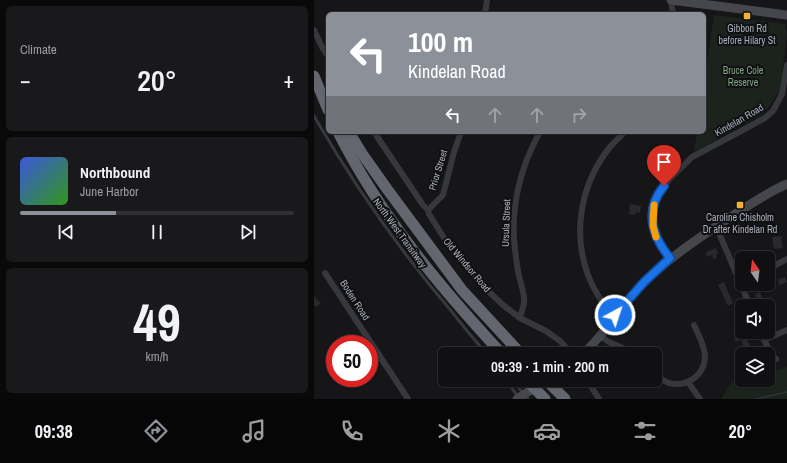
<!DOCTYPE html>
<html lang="en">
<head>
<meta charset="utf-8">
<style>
  body { margin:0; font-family:"Archivo Narrow",sans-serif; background:#19191b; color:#f1f3f6; height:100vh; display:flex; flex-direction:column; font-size:15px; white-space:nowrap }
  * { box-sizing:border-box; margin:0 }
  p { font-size:13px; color:#9c9d9f }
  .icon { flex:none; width:22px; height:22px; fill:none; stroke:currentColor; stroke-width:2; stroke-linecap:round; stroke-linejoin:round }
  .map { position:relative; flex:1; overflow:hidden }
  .drawer { display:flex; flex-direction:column; gap:6px; padding:6px; background:#09090a; width:314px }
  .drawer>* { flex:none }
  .top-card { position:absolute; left:12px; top:12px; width:380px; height:122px; border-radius:6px; box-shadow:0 1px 3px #0004,0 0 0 1px #303032; background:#8c9099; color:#fff; overflow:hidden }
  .needle { width:26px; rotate:346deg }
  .tools { position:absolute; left:421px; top:251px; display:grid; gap:8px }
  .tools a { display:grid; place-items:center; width:40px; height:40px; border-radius:6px; background:#101012; box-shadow:0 1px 3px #0004,0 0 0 1px #303032; font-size:20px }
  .speed { position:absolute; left:12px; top:335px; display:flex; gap:8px; font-size:20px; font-weight:700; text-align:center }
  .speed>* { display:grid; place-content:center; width:52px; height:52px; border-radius:50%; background:#101012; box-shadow:0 1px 3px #0004,0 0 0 1px #303032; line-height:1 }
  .speed .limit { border:6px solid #d22; background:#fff; color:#111 }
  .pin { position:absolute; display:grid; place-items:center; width:34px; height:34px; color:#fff; margin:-41px -17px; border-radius:50% 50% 50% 0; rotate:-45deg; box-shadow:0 0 4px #0007 }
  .pin .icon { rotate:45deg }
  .me { position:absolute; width:44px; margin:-22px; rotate:40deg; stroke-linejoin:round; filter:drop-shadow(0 0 3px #0008) }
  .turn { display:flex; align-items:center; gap:14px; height:84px; padding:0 16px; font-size:18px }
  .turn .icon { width:52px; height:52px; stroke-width:2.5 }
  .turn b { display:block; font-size:28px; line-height:34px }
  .lanes { display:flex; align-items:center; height:38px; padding:0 16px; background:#0003; justify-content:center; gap:20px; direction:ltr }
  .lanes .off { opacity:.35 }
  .big { font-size:30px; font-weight:600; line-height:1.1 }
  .drawer .tile { flex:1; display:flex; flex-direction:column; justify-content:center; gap:6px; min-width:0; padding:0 14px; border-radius:6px; background:#19191b }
  .drawer .dial { align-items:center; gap:0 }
  .dial b { font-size:52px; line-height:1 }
  .song { display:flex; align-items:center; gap:12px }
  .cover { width:48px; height:48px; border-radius:6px; background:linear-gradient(135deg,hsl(230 70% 55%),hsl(110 70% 35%)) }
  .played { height:4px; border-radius:2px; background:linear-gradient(90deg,#8c9099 35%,#303032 35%) }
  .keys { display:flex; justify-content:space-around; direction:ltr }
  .heat { display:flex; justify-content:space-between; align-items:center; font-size:22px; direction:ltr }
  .trip { position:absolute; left:124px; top:347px; width:224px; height:40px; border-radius:6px; background:#101012; box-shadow:0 1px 3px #0004,0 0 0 1px #303032; font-weight:600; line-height:40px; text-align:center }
  .tab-bar { display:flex; height:64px; justify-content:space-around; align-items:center; background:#060607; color:#9c9d9f }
  .tab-bar .icon { width:28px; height:28px }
  .tab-bar .selected { color:#8c9099 }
  .tab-bar b { font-size:18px; color:#f1f3f6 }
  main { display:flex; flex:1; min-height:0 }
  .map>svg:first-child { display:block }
</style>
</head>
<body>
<main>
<section class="drawer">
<div class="tile"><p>Climate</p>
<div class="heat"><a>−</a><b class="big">20°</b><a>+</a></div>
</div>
<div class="tile">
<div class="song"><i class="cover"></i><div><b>Northbound</b><p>June Harbor</p></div></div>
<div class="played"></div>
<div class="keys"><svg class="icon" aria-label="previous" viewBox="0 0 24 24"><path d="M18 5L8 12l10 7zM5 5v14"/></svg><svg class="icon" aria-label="pause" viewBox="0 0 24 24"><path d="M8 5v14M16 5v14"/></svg><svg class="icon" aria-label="next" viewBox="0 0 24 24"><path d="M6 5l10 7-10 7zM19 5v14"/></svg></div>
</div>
<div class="tile dial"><b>49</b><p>km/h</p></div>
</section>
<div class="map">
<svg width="473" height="399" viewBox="0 0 473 399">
  <rect width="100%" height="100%" fill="#161618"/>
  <path fill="#1c231d" d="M400 15 471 24 473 33 466 90 456 105 450 113 380 152 383 132H390V83Z
    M473 367V399H407L427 368 428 380H454V373Z"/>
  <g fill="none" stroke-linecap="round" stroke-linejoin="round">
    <path stroke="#2c353c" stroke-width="1.5" d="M442 399 473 392"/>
  </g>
  <path fill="#29292c" d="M316 204 327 206 326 213 322 212 321 215 315 214Z
    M467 236 469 248 460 249 458 237Z
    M402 248 404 254H402L403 258 399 259 398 255 393 257 392 252Z
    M471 277 473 282 465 285 464 280Z
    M410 282 419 303 414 306 404 285Z
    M457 284 459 288 453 291 451 288Z
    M446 292 449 300 444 302 441 294Z
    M0 296 7 303 2 307 0 305Z
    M460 318 462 325 455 327 454 320Z
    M428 331V332H430L438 351 432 354 427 340 422 342 420 338 424 337 423 333Z"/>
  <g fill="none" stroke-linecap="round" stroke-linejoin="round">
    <path stroke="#37383d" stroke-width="3" d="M0 116C40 185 86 251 138 312 149 326 161 341 173 354
      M191 380 204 396
      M198 380 214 399"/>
    <path stroke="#37383d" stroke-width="6" d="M357 0 359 14
      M171 14 173 0
      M0 30 8 47 14 56
      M60 132 109 205 114 210 115 214 135 246 173 290 189 305 206 318 232 331 246 341 258 354
      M114 210 129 195 140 152 147 132
      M401 227 405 233 436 306
      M356 258 344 243 339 226V212L344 193 356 179 378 157 429 130 451 118 459 111 468 94 473 65
      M454 269 473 259
      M11 273 94 399
      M301 315C288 304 280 291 274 275 258 232 267 183 296 147 300 142 306 137 311 132
      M206 318C207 313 209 308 210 303 211 294 207 285 205 276 203 267 202 258 201 249 196 209 206 167 226 132
      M447 332 456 353 462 359
      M286 336 295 342 322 354
      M450 340 473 330
      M341 373C357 394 390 383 391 357 391 346 384 334 380 325
      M273 380 285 399
      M374 382 386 399"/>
    <path stroke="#45474d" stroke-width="9" d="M357 0 473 15
      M269 354C290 335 304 310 324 289 351 260 382 240 415 218 434 206 452 193 473 184
      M203 399 220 388"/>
    <path stroke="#63666e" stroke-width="11" d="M0 76 14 110
      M24 132C66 215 125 286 188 354
      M35 132 49 155 73 189 148 290 207 354
      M212 380 231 399
      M232 380 251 399"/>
  </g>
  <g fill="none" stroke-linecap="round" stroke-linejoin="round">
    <g stroke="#114b97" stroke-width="10">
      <path id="route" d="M301 315 330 282 356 258C338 236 330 210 350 186"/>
    </g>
    <use href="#route" stroke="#1a73e8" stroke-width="7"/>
    <path stroke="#f59e0b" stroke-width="7" d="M340 205 339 226 342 237"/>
  </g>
  <g fill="#f2b134" stroke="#111113" stroke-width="1.5">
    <rect x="429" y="12" width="8" height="8" rx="2"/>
    <rect x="422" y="201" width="8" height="8" rx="2"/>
  </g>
  <g text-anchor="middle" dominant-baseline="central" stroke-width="4" stroke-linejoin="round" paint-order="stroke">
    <g font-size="10" fill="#a8adb8" stroke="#111113">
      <text x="433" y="28">Gibbon Rd<tspan x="433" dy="12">before Hilary St</tspan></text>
      <text x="426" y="217">Caroline Chisholm<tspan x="426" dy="12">Dr after Kindelan Rd</tspan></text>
    </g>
    <g font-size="10" fill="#7fa381" stroke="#111113">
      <text x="429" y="70">Bruce Cole<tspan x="429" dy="12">Reserve</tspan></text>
    </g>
    <g font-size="10" fill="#a8adb8" stroke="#111113">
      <text transform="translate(425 120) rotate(-30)">Kindelan Road</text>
      <text transform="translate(124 170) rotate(-73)">Prior Street</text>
      <text transform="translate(192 223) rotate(-88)">Ursula Street</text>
      <text transform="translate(86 233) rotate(54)">North West Transitway</text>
      <text transform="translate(153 265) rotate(50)">Old Windsor Road</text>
      <text transform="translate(41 300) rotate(57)">Boden Road</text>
    </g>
  </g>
</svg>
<div class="tools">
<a><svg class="needle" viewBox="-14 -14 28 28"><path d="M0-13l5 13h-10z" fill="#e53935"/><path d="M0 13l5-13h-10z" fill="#9c9d9f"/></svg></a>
<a><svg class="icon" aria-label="sound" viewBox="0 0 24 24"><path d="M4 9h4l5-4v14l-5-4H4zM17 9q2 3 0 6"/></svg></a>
<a><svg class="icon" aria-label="layers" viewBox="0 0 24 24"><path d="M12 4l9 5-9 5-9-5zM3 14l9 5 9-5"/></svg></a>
</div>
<div class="speed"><div class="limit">50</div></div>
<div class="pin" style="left:350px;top:186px;background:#d93025"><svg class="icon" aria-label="arrive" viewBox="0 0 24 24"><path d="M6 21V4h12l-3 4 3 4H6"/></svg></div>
<svg class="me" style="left:301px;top:315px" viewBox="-20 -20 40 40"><circle r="17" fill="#1a73e8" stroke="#fff" stroke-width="3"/><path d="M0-11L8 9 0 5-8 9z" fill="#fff"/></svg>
<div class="trip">09:39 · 1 min · 200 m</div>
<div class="top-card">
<div class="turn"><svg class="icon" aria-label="left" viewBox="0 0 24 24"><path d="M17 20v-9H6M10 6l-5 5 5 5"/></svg><div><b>100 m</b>Kindelan Road</div></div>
<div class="lanes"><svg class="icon" aria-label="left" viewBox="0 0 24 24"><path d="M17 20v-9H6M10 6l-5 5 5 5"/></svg><svg class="icon off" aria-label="ahead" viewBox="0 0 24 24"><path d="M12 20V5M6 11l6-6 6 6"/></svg><svg class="icon off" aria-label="ahead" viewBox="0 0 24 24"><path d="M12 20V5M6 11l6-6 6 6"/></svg><svg class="icon off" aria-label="right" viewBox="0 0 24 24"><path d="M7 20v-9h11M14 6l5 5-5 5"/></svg></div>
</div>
</div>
</main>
<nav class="tab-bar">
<b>09:38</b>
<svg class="icon selected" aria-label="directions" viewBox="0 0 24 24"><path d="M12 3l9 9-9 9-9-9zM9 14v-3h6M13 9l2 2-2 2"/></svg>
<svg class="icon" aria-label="music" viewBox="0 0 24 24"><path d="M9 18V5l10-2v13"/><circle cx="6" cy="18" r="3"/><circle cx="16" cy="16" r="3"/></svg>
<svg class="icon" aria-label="phone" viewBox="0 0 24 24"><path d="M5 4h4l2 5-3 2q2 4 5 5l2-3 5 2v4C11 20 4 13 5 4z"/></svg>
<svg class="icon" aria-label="climate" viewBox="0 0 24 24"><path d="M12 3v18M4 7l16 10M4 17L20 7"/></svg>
<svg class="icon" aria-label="car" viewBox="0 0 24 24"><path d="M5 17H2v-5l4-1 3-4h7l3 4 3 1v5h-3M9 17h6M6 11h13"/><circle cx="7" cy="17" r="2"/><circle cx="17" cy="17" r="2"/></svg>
<svg class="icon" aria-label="filters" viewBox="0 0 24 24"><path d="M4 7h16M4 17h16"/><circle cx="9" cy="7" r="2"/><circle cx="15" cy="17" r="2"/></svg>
<b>20°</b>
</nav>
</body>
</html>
